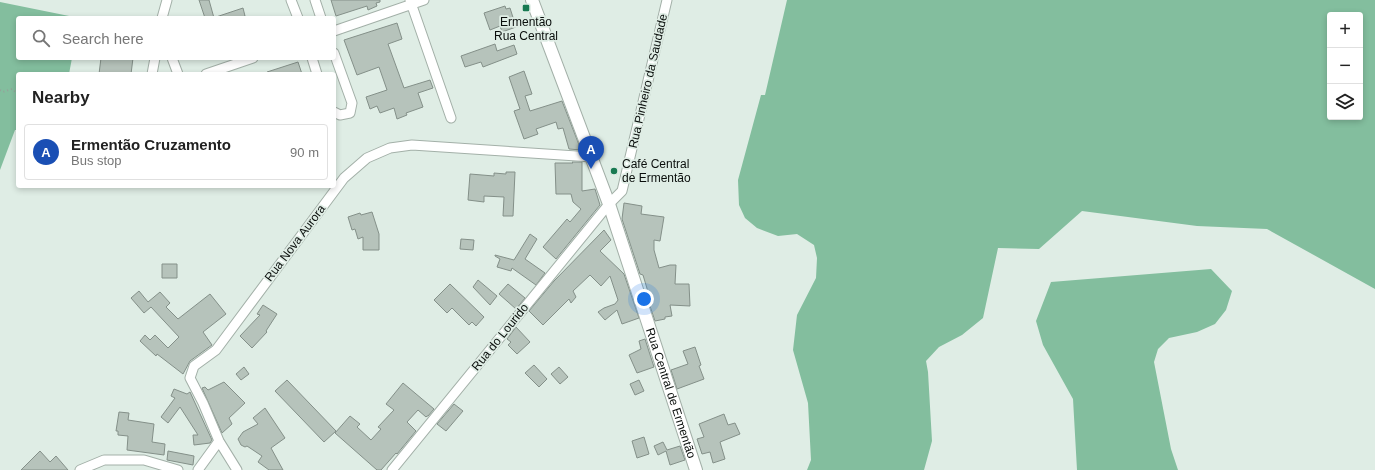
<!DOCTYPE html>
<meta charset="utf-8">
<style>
body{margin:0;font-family:Helvetica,sans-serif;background:#f6f6f6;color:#222}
.controls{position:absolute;right:12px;top:12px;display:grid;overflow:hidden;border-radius:4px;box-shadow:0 2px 6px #0003}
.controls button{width:36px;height:36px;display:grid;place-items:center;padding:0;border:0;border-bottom:1px solid #e0e0e0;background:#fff;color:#222;font:20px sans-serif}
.you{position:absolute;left:644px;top:299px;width:14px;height:14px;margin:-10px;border:3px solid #fff;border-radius:50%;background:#1a73e8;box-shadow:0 0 0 6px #1a73e833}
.badge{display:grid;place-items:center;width:26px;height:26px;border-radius:50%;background:#187a52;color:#fff;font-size:13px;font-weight:700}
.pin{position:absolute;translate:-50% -33px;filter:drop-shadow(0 1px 2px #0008)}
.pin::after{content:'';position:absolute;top:21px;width:14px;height:12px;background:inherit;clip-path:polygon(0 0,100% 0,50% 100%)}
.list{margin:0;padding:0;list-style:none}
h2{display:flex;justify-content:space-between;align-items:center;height:52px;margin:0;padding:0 16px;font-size:17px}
h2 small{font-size:13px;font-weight:400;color:#767676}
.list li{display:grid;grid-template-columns:26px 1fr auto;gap:12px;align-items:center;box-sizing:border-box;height:56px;margin:0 8px 8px;padding:0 8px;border:1px solid #e0e0e0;border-radius:4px}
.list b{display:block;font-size:15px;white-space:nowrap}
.list p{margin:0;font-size:13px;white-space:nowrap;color:#767676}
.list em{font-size:13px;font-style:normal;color:#767676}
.icon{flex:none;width:22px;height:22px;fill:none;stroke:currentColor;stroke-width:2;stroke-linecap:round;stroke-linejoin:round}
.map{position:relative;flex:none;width:1375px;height:470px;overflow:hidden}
.search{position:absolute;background:#fff;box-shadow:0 2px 6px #0003;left:16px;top:16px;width:320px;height:44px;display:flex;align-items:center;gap:10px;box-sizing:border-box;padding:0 14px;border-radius:4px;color:#767676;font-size:15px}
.panel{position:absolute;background:#fff;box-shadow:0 2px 6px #0003;left:16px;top:72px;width:320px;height:116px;border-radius:4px}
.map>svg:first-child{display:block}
</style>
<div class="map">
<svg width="1375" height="470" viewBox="0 0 1375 470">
<rect width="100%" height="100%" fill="#dfede5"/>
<path fill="#83be9e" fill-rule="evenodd" d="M787 0H1375V289L1267 229 1197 226 1082 211 1039 249 998 248 983 318 962 335 939 347 926 361 928 372 932 441 924 470H807L811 460 808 403 793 350 797 315 816 278 817 258 814 245 797 234 778 236 757 228 745 218 739 205 738 180 761 95H765ZM1330 15H1360V117H1330Z
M0 2 79 18H18V58H72L69 74H18V130H15L0 170Z
M1211 269 1232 291 1226 310 1215 324 1197 332 1169 338 1158 349 1154 362 1171 449 1178 470H1077L1073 399 1043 345 1036 321 1051 282Z"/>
<path fill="#b6c3bb" stroke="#849089" d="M199 0H209L214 18H205Z
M331 0H380V2L376 3 377 6 368 10 367 6 336 16Z
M505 6 506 9 510 8 516 27 502 32 500 26 490 30 484 13Z
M243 8 245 16 240 18H217L216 17Z
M397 23 402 39 388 44 404 88 430 80 433 88 418 93 423 107 406 113 407 115 397 119 394 108 380 113 377 106 370 109 366 97 387 90 379 67 357 75 344 40Z
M495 44 497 51 514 45 517 54 483 67 481 62 465 67 461 56Z
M101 58H133L131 74H99Z
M298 62 302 74H267V72Z
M524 71 532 94 525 96 530 111 562 101 581 150 569 149 563 128 558 129 556 122 536 129 538 134 524 139 514 111 520 109 509 77Z
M572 162H582V191L595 189 600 205 556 259 543 247 567 219 570 222 581 209 573 202 571 194H556L555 163H573Z
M506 172H515L513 216H503L504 197 484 196V202L468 200 470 174 494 176V173L506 174Z
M624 203 642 206 641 214 664 217 660 241 654 240V250L659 268 670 265H676L675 284H689L690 306 670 305 672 316 665 317V319L655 321 649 303 651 302 643 275 640 274 622 219Z
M372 212 379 234V250H363V237L358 239 355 229 352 230 348 217 360 213 361 215Z
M604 230 611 240 600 251 624 274 639 318 622 324 617 310 605 320 598 312 604 308 615 304 618 300 610 276 601 286 590 275 573 291 576 297 571 303 569 299 543 325 529 311 554 281Z
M530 234 537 239 525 259 545 273 536 285 512 268 511 271 497 267 500 259 495 256V255L514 260Z
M461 239 474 240 473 250 460 249Z
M162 264H177V278H162Z
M478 280 497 296 490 305 473 287Z
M450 284 484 317 476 326 472 322 469 325 452 308 447 313 434 300Z
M508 284 525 298 516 309 499 294Z
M139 291 148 302 160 292 170 303 166 307 178 319 210 294 226 314 203 332 212 345 190 361 183 374 157 354 156 356 140 341 145 335 150 340 155 335 168 348 179 337 151 307 144 313 131 298Z
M263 305 277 314 266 331 267 332 252 348 240 336 260 315 257 314Z
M516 327 530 342 517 354 508 345 511 342 507 339Z
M645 339 654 367 637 373 629 355 641 349 639 341Z
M695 347 701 365 699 366 704 379 677 389 671 370 688 364 683 351Z
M534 365 547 379 539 387 525 373Z
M244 367 249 374 241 380 236 374Z
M559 367 568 377 560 384 551 374Z
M287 380 336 431 324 442 275 391Z
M639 380 644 391 635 395 630 384Z
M224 382 245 403 229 418 232 424 222 433 202 388 205 387 208 390Z
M403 383 434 409 428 416H427L426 417 418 410 407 422 416 431 397 454 396 453 381 470H377L335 433 350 416 360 424 357 427 371 440 381 429 378 427 394 410 386 404Z
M174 389 187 394 190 392 212 440 210 443 194 445 193 435H198L180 407 168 423 161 417 175 398 171 396Z
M454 404 463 411 446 431 437 424Z
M265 408 285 438 271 448 283 470H269L258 462 262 456 247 446 245 447 241 445 238 439 243 432 258 424 253 418Z
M119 412 129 413 128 420 154 424 152 442 165 444 164 455 127 450 128 436 118 435V431H116Z
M724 414 728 425 735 423 740 434 720 442 725 459 713 463 710 452 702 454 697 439 704 437 699 424Z
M644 437 649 454 637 458 632 441Z
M663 442 667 450 680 446 685 460 670 465 666 451 658 455 654 446Z
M40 451 50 462 56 456 68 470H21Z
M168 451 194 456 193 465 167 460Z"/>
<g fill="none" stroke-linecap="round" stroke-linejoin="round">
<defs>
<path id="street" d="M291 0 298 18
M315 0 321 18
M410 0 451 118
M162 18 167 0
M334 31 424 0
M334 53 352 103 350 113 340 115 334 112
M172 58 178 74
M312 58 317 74
M152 74 155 58
M206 74 253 58
M80 470 104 460H144L178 470
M198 470 219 441
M237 470 219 441 203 403 190 378 194 366 216 350 344 178 367 158 390 148 412 145 592 157
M392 470 609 204 622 191 667 0"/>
<g id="secondary">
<path id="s1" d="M532 0 609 204 696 470"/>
</g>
</defs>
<use href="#street" stroke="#a3b0a8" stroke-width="11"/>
<use href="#secondary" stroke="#a3b0a8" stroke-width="14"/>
<path stroke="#96a09a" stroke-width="2" stroke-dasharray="1 3" stroke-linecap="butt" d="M0 90 3 92 12 89 18 94"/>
<use href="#street" stroke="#fff" stroke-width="9"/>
<use href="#secondary" stroke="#fff" stroke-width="12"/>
</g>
<g fill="#187a52" stroke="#dfede5" stroke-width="1.5">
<rect x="522" y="4" width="8" height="8" rx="2"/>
<circle cx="614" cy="171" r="4"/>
</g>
<g text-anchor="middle" stroke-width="3.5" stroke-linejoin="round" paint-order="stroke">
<g font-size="12" fill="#0a0e0c" stroke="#dfede5">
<text x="526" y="26">Ermentão<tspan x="526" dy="14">Rua Central</tspan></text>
<text x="622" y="168" text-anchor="start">Café Central<tspan x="622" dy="14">de Ermentão</tspan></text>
</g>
<g font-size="12" fill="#0a0e0c" stroke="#dfede5">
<text transform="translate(648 81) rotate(-77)" y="4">Rua Pinheiro da Saudade</text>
<text transform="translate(295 243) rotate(-53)" y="4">Rua Nova Aurora</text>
<text transform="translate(500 337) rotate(-51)" y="4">Rua do Lourido</text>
<text dy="4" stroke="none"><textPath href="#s1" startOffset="417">Rua Central de Ermentão</textPath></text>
</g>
</g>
</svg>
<div class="controls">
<button>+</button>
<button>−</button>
<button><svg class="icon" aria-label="layers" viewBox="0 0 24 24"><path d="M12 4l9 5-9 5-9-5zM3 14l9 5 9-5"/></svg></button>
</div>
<div class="you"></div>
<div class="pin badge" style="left:591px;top:169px;background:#1a4fb4">A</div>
<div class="search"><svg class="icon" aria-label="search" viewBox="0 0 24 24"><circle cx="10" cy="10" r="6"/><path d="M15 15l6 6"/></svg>Search here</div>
<section class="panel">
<h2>Nearby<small></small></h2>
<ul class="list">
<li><span class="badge" style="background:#1a4fb4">A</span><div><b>Ermentão Cruzamento</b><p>Bus stop</p></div><em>90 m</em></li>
</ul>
</section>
</div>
